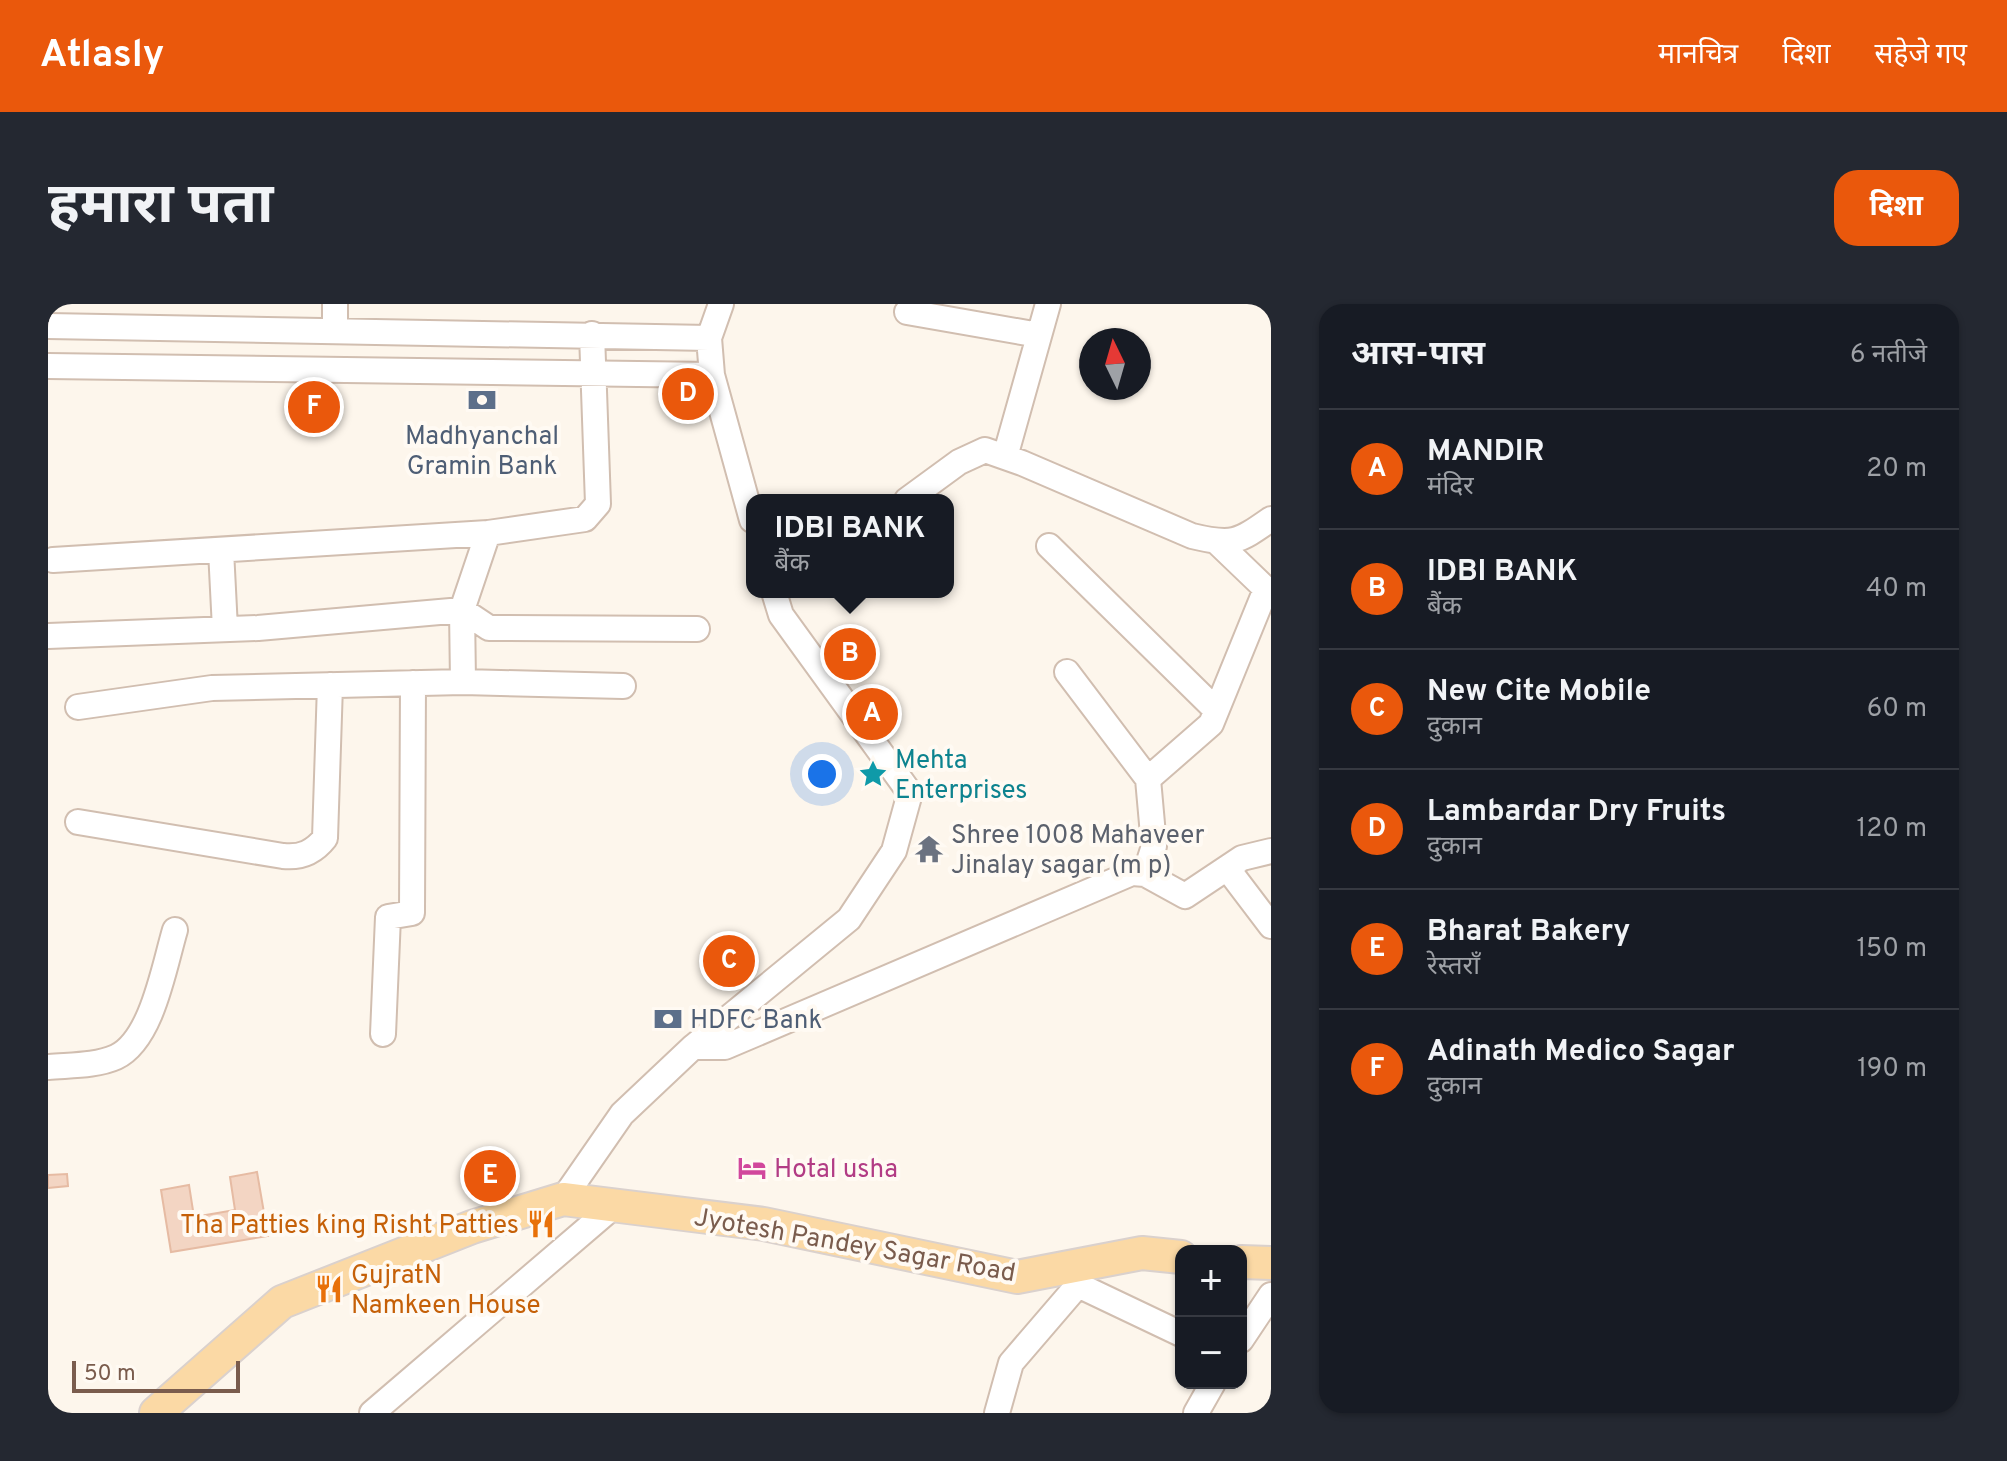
<!DOCTYPE html>
<html lang="hi">
<meta charset="utf-8">
<style>
body{margin:0;font-family:Overpass,"Noto Sans Devanagari",sans-serif;background:#242831;color:#f1f3f6}
.controls{position:absolute;right:24px;bottom:24px;display:grid;overflow:hidden;border-radius:16px;box-shadow:0 2px 6px #0004}
.controls button{width:72px;height:72px;display:grid;place-items:center;padding:0;border:0;border-bottom:2px solid #363941;background:#171b24;color:#f1f3f6;font:40px sans-serif}
.compass{position:absolute;left:1031px;top:24px;width:72px;height:72px;border-radius:50%;background:#171b24;box-shadow:0 2px 6px #0004;rotate:355deg}
.scale{position:absolute;left:24px;bottom:20px;width:168px;box-sizing:border-box;padding-left:8px;border:4px solid #7a5c4d;border-top:0;font-size:22px;line-height:28px;white-space:nowrap;color:#7a5c4d;-webkit-text-stroke:6px #fffaf3;paint-order:stroke}
.you{position:absolute;left:774px;top:470px;width:28px;height:28px;margin:-20px;border:6px solid #fff;border-radius:50%;background:#1a73e8;box-shadow:0 0 0 12px #1a73e833}
.badge{display:grid;place-items:center;width:52px;height:52px;border-radius:50%;background:#ea580c;color:#fff;font-size:26px;font-weight:700}
.pin{position:absolute;translate:-50% -50%;border:4px solid #fff;box-shadow:0 2px 8px #0006}
.popup{position:absolute;left:698px;top:190px;width:208px;height:104px;box-sizing:border-box;display:grid;place-content:center;border-radius:16px;background:#171b24;filter:drop-shadow(0 2px 6px #0005);font-size:26px;white-space:nowrap;color:#9ea1a6}
.popup b{font-size:30px;color:#f1f3f6}
.popup::after{content:'';position:absolute;left:50%;top:100%;margin-left:-16px;border:16px solid transparent;border-top-color:#171b24}
.list{margin:0;padding:0;list-style:none}
h2{display:flex;justify-content:space-between;align-items:center;height:104px;margin:0;padding:0 32px;font-size:34px}
h2 small{font-size:26px;font-weight:400;color:#9ea1a6}
.list li{display:grid;grid-template-columns:52px 1fr auto;gap:24px;align-items:center;box-sizing:border-box;height:120px;padding:0 32px;border-top:2px solid #363941}
.list b{display:block;font-size:30px;white-space:nowrap}
.list p{margin:0;font-size:26px;white-space:nowrap;color:#9ea1a6}
.list em{font-size:26px;font-style:normal;color:#9ea1a6}
.map{position:relative;flex:none;width:1223px;height:1109px;overflow:hidden;border-radius:24px}
header{display:flex;align-items:center;gap:48px;box-sizing:border-box;height:112px;padding:0 40px;background:#ea580c;color:#fff}
header strong{font-size:38px}
nav{display:flex;gap:44px;margin-inline-start:auto;font-size:28px}
.intro{display:flex;align-items:center;justify-content:space-between;box-sizing:border-box;height:192px;padding:0 48px}
h1{margin:0;font-size:56px}
.button{padding:20px 36px;border-radius:24px;background:#ea580c;color:#fff;font-size:28px;font-weight:700}
main{display:flex;gap:48px;padding:0 48px}
aside{flex:1;background:#171b24;border-radius:24px;box-shadow:0 2px 6px #0004}
.map>svg:first-child{display:block}
</style>
<header>
<strong>Atlasly</strong>
<nav><a>मानचित्र</a><a>दिशा</a><a>सहेजे गए</a></nav>
</header>
<div class="intro"><h1>हमारा पता</h1><a class="button">दिशा</a></div>
<main>
<div class="map">
<svg width="1223" height="1109" viewBox="0 0 1223 1109">
<rect width="100%" height="100%" fill="#fdf6ec"/>
<path fill="#f3d5c3" stroke="#e6bba3" stroke-width="2" d="M209 868 220 932 123 948 113 886 141 881 146 913 187 906 182 873Z
M19 870 20 882 0 884V871Z"/>
<g fill="none" stroke-linecap="round" stroke-linejoin="round">
<defs>
<path id="minor" d="M673 0 661 34 664 71 704 216
M859 8 991 31
M0 22 661 34
M287 26V0
M0 62 664 71
M957 153 1000 0
M859 196 911 158 937 146 974 159 1144 232C1185 242 1190 238 1223 215
M1001 242 1168 406
M173 246 177 325
M5 256 440 229 537 215 550 200 544 30
M0 332 210 324 414 306 441 324 649 325
M1019 368 1100 475 1106 542 1097 570
M415 378 414 306 440 229
M30 403 164 384 415 378 575 382
M1100 475 1163 420 1218 285 1169 238
M30 518 235 552C253 554 266 548 277 534L282 381
M1179 564 1223 622
M335 730 340 613 364 609 365 379
M645 743H677L1084 569 1097 570 1137 592 1194 554 1223 547
M0 763C22 761 48 762 68 753 104 736 116 663 127 626
M515 895 574 810 645 743 801 615 846 547 862 489 733 311 726 288
M1030 981 1133 1030
M1193 1036 1223 991
M324 1109 567 901
M949 1109 963 1059 1030 981 1033 961
M1148 1109 1165 1079"/>
<path id="major" d="M1193 958 1223 959
M108 1109 234 998 424 923 515 895 716 920 969 973 1094 949 1133 953"/>
</defs>
<use href="#minor" stroke="#d1beb0" stroke-width="28"/>
<use href="#major" stroke="#dad1cd" stroke-width="36"/>
<use href="#minor" stroke="#fff" stroke-width="24"/>
<use href="#major" stroke="#fbd9a5" stroke-width="32"/>
</g>
<defs>
<symbol id="bank-bare" viewBox="-9 -9 18 18"><path d="M-6-4H6V4H-6ZM0-2.3a2.3 2.3 0 1 0 0 4.6a2.3 2.3 0 1 0 0-4.6Z" fill="#5c6f8a" stroke="#fffaf3" stroke-width="2.5" paint-order="stroke"/></symbol>
<symbol id="sight-bare" viewBox="-9 -9 18 18"><path d="M0-6L1.8-2.2L6-1.7L2.9 1.2L3.7 5.4L0 3.3L-3.7 5.4L-2.9 1.2L-6-1.7L-1.8-2.2Z" fill="#0f9aa8" stroke="#fffaf3" stroke-width="2.5" paint-order="stroke"/></symbol>
<symbol id="temple-bare" viewBox="-9 -9 18 18"><path d="M0-6L5-2H3V0L6.5 2.5H4V6H1.5V3h-3V6H-4V2.5H-6.5L-3 0V-2H-5Z" fill="#6b7280" stroke="#fffaf3" stroke-width="2.5" paint-order="stroke"/></symbol>
<symbol id="hotel-bare" viewBox="-9 -9 18 18"><path d="M-6-4.5h1.5V1H6V5H4.5V3h-9V5H-6ZM-4 0a1.8 1.8 0 1 1 3.6 0ZM.5 0V-2.5h3Q6-2.5 6 0Z" fill="#d1479c" stroke="#fffaf3" stroke-width="2.5" paint-order="stroke"/></symbol>
<symbol id="restaurant-bare" viewBox="-9 -9 18 18"><path d="M-5-6h1v4h1v-4h1v4h1v-4h1v5L-1.5 .5V6h-2V.5L-5-1ZM5-6V6H3V1.5H1.5Q1.5-4 5-6Z" fill="#e8710a" stroke="#fffaf3" stroke-width="2.5" paint-order="stroke"/></symbol>
</defs>
<g fill-rule="evenodd">
<use href="#bank-bare" x="414" y="76" width="40" height="40"/>
<use href="#sight-bare" x="805" y="450" width="40" height="40"/>
<use href="#temple-bare" x="861" y="525" width="40" height="40"/>
<use href="#bank-bare" x="600" y="695" width="40" height="40"/>
<use href="#hotel-bare" x="684" y="844" width="40" height="40"/>
<use href="#restaurant-bare" x="473" y="900" width="40" height="40"/>
<use href="#restaurant-bare" x="261" y="965" width="40" height="40"/>
</g>
<g text-anchor="middle" stroke-width="8" stroke-linejoin="round" paint-order="stroke">
<g font-size="26" fill="#4e5e75" stroke="#fffaf3">
<text x="434" y="140">Madhyanchal<tspan x="434" dy="30">Gramin Bank</tspan></text>
<text x="642" y="724" text-anchor="start">HDFC Bank</text>
</g>
<g font-size="26" fill="#0d838f" stroke="#fffaf3" text-anchor="start">
<text x="847" y="464">Mehta<tspan x="847" dy="30">Enterprises</tspan></text>
</g>
<g font-size="26" fill="#5b616d" stroke="#fffaf3" text-anchor="start">
<text x="903" y="539">Shree 1008 Mahaveer<tspan x="903" dy="30">Jinalay sagar (m p)</tspan></text>
</g>
<g font-size="26" fill="#b23c85" stroke="#fffaf3" text-anchor="start">
<text x="726" y="873">Hotal usha</text>
</g>
<g font-size="26" fill="#c56008" stroke="#fffaf3" text-anchor="end">
<text x="471" y="929">Tha Patties king Risht Patties</text>
<text x="303" y="979" text-anchor="start">GujratN<tspan x="303" dy="30">Namkeen House</tspan></text>
</g>
<g font-size="26" fill="#7a5c4d" stroke="#fffaf3">
<text transform="translate(807 940) rotate(10)" y="9">Jyotesh Pandey Sagar Road</text>
</g>
</g>
</svg>
<div class="controls">
<button>+</button>
<button>−</button>
</div>
<svg class="compass" viewBox="-18 -18 36 36"><path d="M0-13l5 13h-10z" fill="#e53935"/><path d="M0 13l5-13h-10z" fill="#9ea1a6"/></svg>
<div class="scale">50 m</div>
<div class="you"></div>
<div class="pin badge" style="left:824px;top:410px">A</div>
<div class="pin badge" style="left:802px;top:350px">B</div>
<div class="popup"><b>IDBI BANK</b>बैंक</div>
<div class="pin badge" style="left:681px;top:657px">C</div>
<div class="pin badge" style="left:640px;top:90px">D</div>
<div class="pin badge" style="left:442px;top:872px">E</div>
<div class="pin badge" style="left:266px;top:103px">F</div>
</div>
<aside>
<h2>आस-पास<small>6 नतीजे</small></h2>
<ul class="list">
<li><span class="badge">A</span><div><b>MANDIR</b><p>मंदिर</p></div><em>20 m</em></li>
<li><span class="badge">B</span><div><b>IDBI BANK</b><p>बैंक</p></div><em>40 m</em></li>
<li><span class="badge">C</span><div><b>New Cite Mobile</b><p>दुकान</p></div><em>60 m</em></li>
<li><span class="badge">D</span><div><b>Lambardar Dry Fruits</b><p>दुकान</p></div><em>120 m</em></li>
<li><span class="badge">E</span><div><b>Bharat Bakery</b><p>रेस्तराँ</p></div><em>150 m</em></li>
<li><span class="badge">F</span><div><b>Adinath Medico Sagar</b><p>दुकान</p></div><em>190 m</em></li>
</ul>
</aside>
</main>
